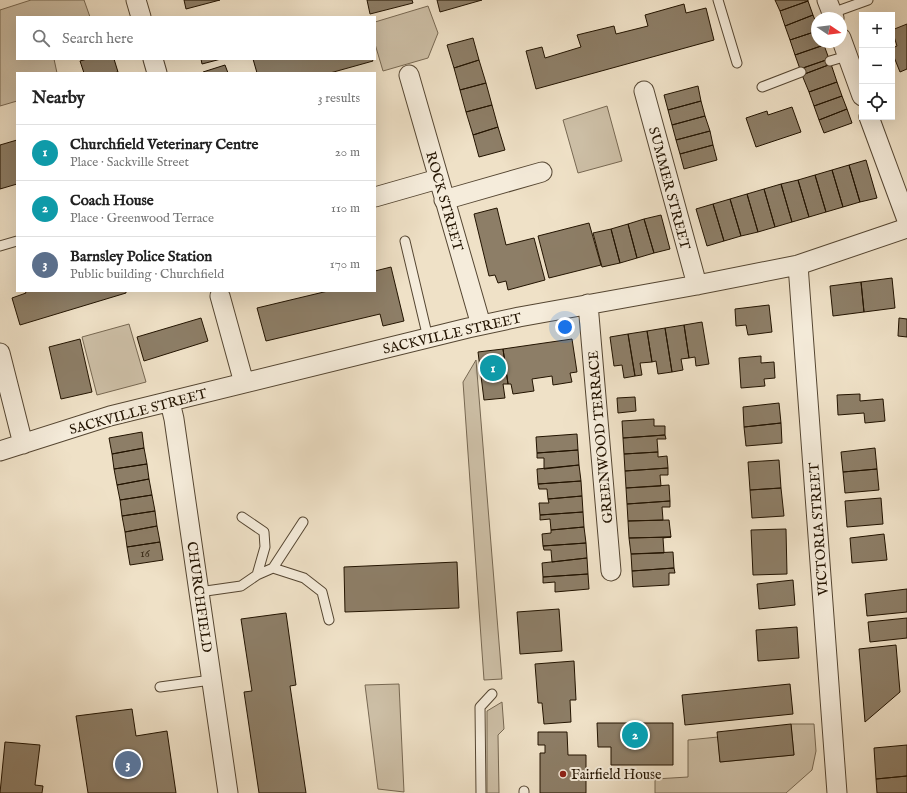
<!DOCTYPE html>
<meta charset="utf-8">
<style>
body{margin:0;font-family:"IM FELL English",serif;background:#f6f6f6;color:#222}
.controls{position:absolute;right:12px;top:12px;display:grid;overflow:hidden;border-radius:0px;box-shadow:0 4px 16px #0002}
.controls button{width:36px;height:36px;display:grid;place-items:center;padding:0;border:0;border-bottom:1px solid #e0e0e0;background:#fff;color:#222;font:20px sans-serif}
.compass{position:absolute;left:811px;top:12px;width:36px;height:36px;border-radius:50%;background:#fff;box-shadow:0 4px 16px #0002;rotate:103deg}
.you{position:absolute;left:565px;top:327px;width:14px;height:14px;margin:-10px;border:3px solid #fff;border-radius:50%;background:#1a73e8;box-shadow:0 0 0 6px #1a73e833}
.badge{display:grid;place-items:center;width:26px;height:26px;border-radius:50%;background:#2563eb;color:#fff;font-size:13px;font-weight:700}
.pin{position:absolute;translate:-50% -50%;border:2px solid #fff;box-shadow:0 1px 4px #0006}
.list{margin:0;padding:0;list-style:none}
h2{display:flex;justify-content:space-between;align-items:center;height:52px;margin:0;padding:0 16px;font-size:17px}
h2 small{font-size:13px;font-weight:400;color:#767676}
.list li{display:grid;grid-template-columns:26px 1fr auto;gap:12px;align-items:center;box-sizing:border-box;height:56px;padding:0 16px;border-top:1px solid #e0e0e0}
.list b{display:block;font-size:15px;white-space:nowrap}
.list p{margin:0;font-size:13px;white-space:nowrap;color:#767676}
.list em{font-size:13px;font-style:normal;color:#767676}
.icon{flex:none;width:22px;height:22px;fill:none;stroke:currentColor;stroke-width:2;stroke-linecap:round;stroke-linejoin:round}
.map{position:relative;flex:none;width:907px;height:793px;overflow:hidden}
.search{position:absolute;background:#fff;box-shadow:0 4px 16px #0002;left:16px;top:16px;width:360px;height:44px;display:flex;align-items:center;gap:10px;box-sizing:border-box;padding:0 14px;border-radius:0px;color:#767676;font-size:15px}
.panel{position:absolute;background:#fff;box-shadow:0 4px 16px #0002;left:16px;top:72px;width:360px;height:220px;border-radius:0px}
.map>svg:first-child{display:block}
</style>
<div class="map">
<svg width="907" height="793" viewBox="0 0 907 793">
<rect width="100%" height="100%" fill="#efe1c7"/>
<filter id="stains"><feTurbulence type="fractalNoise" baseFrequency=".005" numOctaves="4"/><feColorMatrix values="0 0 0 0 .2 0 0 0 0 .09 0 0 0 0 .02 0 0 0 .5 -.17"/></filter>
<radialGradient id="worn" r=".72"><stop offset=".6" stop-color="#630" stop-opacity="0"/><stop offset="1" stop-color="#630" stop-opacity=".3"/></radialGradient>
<path fill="#ccbea5" stroke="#776852" d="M31 0H84L90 17H17V59H54L57 73H17V101L0 106V10Z
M428 6 438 33 428 58 383 71 375 44V22Z
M607 106 622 161 578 173 563 120Z
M129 324 146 382 97 395 82 337Z
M476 360 502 679 484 680 463 382Z
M399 684 404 792 378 789 365 685Z
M502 702 504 729 498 735 499 793H487V711Z
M791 724H814L816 751 812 770 786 793H655V779L688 777V740L718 737 720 762 794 755Z"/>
<path fill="#8d7e67" stroke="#221300" d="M184 0H220L186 9Z
M367 0H412L413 3 370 14Z
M437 0H482L440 12Z
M775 0H808V1L780 11Z
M808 1 813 15 785 26 780 11Z
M684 4 686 13 706 8 714 40 536 89 526 51 542 47 545 58 581 47 577 35 614 26 616 34 648 26 645 15Z
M813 15 817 25V31L790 40 785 26Z
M907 24V69L900 72 892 52V48L897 46 892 30Z
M817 31V42H823L824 45 795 55 790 40Z
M473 38 479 60 454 68 447 45Z
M824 45 829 59 800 69 795 55Z
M87 59H114L118 72 113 73H84L80 61Z
M201 59H221L202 64Z
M253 59H372L373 61 330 73H257Z
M829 59 831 64 802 75 800 69Z
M479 60 486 83 460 90 454 68Z
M831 64 837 82 809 92 802 75Z
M225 65 228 73H203V72Z
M837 82 842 96 814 106 809 92Z
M486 83 492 105 466 112 460 90Z
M698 86 701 101 668 110 664 95Z
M842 96 847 109 819 120 814 106Z
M701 101 705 116 672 125 668 110Z
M492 105 498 127 473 135 466 112Z
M792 107 801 132 756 147 746 118 767 111 768 115Z
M847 109 852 123 824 133 819 120Z
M705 116 710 131 676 140 672 125Z
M498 127 505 150 479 157 473 135Z
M710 131 713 145 680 154 676 140Z
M17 140V184L0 189V145Z
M713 145 717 160 684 169 680 154Z
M866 160 877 198 860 202 849 165Z
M849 165 860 202 843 207 832 170Z
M832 170 843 207 826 212 815 175Z
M815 175 826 212 809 217 798 180Z
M798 180 809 217 792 222 781 184Z
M781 184 792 222 775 227 764 189Z
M764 189 775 227 758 232 747 194Z
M747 194 758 232 741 236 730 199Z
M730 199 741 236 724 241 713 204Z
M713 204 724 241 707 246 696 209Z
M497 208 506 245 534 238 545 280 508 290 506 281 498 283 495 275 489 276 474 214Z
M661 215 670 249 654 253 644 219Z
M644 219 654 253 637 258 628 224Z
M589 223 601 265 549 278 538 236Z
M628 224 637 258 620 263 611 229Z
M611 229 620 263 602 267 593 233Z
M391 267 404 321 383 326 380 314 266 341 257 308 328 291H375V271Z
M892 278 895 308 864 312 861 282Z
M861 282 864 312 833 316 830 286Z
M25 291H126V293L20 325 12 298 26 293Z
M769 305 772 332 748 335 746 325 736 326 735 309Z
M201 318 208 341 144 361 137 337Z
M899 318 907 319V337L898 336Z
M702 322 709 364 696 366 695 357 689 358 684 325Z
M684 325 689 358 681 359 683 370 672 372 665 328Z
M665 328 672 372 658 374 656 361 652 362 647 331Z
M647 331 652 362 640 363 642 375 635 376 628 334Z
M628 334 635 376 624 378 622 365 614 366 610 337Z
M80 339 92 392 61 399 49 347Z
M572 339 577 372 570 373 572 382 553 385 552 376 532 379 534 391 513 394 511 384H508L503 349Z
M503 349 508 384H503L505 398 484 400 478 352Z
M761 356V363L774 362 775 378 764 379 765 386 741 388 739 358Z
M860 394V401L883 399 885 421 865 423 864 413 838 415 837 395Z
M635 397 636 411 618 413 617 398Z
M779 403 781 423 744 427 743 407Z
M654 419V426H665V435L623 438 622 421Z
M781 423 782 443 746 446 744 427Z
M142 432 144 448 112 454 109 438Z
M577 434 578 450 537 453 536 437Z
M665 435 666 439H657L658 452 624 454 623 438Z
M144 448 147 464 114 469 112 454Z
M875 448 877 469 843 472 841 452Z
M578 450 579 465 544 469V458H537V453Z
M658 452V457L667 456 668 468 625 471 624 454Z
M779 460 781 488 750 490 748 462Z
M147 464 149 479 117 485 114 469Z
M579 465 581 481 538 484 537 469Z
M668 468V475H660L661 486 626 488 625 471Z
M877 469 879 490 845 493 843 472Z
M149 479 152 495 120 500 117 485Z
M581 481 582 496 548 499 547 489H539L538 484Z
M669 485 670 501 627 504 626 488Z
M781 488 784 516 752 518 750 490Z
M152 495 155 511 122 516 120 500Z
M582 496 583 512 540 515 539 503H549L548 499Z
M881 498 883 524 847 527 845 501Z
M670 501V507H662L663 520 628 521 627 504Z
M155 511 157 526 125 532 122 516Z
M583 512 584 527 551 530 550 519 540 520V515Z
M669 520 671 537 629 538 628 521Z
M157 526 160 542 127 547 125 532Z
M584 527 586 543 543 546 542 534 551 533V530Z
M786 529 787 574 753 575 751 530Z
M884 534 887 560 852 563 850 538Z
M671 537 663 538 664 553 631 554 629 538Z
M160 542 163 560 130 565 127 547Z
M586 543 587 558 552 562 551 550H544L543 546Z
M673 552 674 568 632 571 631 554Z
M587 558 588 574 543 577 542 563Z
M457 562 459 608 345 612 344 567Z
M674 568 675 573H669V585L633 587 632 571Z
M588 574 589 589 555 592V582L543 583V577Z
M793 580 795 605 759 609 757 584Z
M907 589V612L867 616 865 594Z
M559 609 562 651 520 654 517 612Z
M286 613 296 685 290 686 306 793H259L244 692 252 691 241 619Z
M907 618V638L870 642 868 622Z
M797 627 799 658 758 661 756 630Z
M896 645 900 692 865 722 859 649Z
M574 661 576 700H570L571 722 544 724 542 703H538L535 664Z
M790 684 793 714 685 725 682 695Z
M132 709 136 736 167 731 176 793H88L76 716Z
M597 723H673V765H611V747H598Z
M791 724 794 755 720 762 717 732Z
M538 732H567L568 755H586V793H540V753H545V745H538Z
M5 742 40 745 35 785 43 786 42 793H0Z
M907 745V776L876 779 874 748Z
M907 776V793H877L876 779Z"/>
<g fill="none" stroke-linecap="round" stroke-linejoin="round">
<defs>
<path id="service" d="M718 0 737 63
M832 13 868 0
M830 61 847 56
M762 87 801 72
M405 241 428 338
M0 246 17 241
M242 517 264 532 265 547 257 575
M273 568 304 578 322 592 329 620
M199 592 241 586 257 575 273 568 303 522
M160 687 211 680
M524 791V793
M481 793 480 707 492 694"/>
<path id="minor" d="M136 0 141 17
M827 0 834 18
M841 38 862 96
M153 59 157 73
M409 75 481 325
M644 91 697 285
M869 117 907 220
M375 197 438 179
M444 200 542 172
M798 265 837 793
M220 296 244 383
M588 304 611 571
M0 353 23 444
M170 402 174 419 228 793
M0 451 110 416 468 328 519 317 697 285 798 265 907 228"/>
</defs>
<use href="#service" stroke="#554632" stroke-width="11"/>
<use href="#minor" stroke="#554632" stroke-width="21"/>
<use href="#service" stroke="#f5ecdb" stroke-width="9"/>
<use href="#minor" stroke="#f5ecdb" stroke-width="19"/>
</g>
<circle fill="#8f2418" stroke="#f5ecdb" stroke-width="1.5" cx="563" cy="774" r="4"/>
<g text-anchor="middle" stroke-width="4" stroke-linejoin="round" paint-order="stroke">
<g font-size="12" fill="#3d2e1a">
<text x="145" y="557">16</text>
</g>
<g font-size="14" fill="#221300" stroke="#f5ecdb">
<text transform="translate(670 188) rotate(75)" y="5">SUMMER STREET</text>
<text transform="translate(445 201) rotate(74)" y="5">ROCK STREET</text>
<text transform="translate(452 333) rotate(-13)" y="5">SACKVILLE STREET</text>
<text transform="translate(138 411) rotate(-15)" y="5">SACKVILLE STREET</text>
<text transform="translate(600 437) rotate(-95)" y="5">GREENWOOD TERRACE</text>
<text transform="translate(818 529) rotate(-94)" y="5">VICTORIA STREET</text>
<text transform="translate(200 597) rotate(82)" y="5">CHURCHFIELD</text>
</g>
<g font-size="14" fill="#221300" stroke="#f5ecdb" text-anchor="start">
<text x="571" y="779">Fairfield House</text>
</g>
</g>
<rect width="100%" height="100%" filter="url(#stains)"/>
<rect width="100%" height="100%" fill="url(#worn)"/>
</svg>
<div class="controls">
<button>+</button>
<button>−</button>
<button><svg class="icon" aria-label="locate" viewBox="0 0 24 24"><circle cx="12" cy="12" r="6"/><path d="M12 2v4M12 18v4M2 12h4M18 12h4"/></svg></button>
</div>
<svg class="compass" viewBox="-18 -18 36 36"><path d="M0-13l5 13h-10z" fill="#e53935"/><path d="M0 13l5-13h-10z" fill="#767676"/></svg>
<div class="you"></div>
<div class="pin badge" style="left:493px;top:368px;background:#0f9aa8">1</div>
<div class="pin badge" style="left:635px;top:735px;background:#0f9aa8">2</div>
<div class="pin badge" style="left:128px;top:764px;background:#5c6f8a">3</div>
<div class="search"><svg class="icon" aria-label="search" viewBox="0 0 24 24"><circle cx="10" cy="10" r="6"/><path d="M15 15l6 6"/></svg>Search here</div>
<section class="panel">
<h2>Nearby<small>3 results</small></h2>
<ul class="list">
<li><span class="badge" style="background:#0f9aa8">1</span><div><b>Churchfield Veterinary Centre</b><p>Place · Sackville Street</p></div><em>20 m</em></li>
<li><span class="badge" style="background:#0f9aa8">2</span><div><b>Coach House</b><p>Place · Greenwood Terrace</p></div><em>110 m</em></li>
<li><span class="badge" style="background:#5c6f8a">3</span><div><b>Barnsley Police Station</b><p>Public building · Churchfield</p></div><em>170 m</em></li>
</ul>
</section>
</div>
